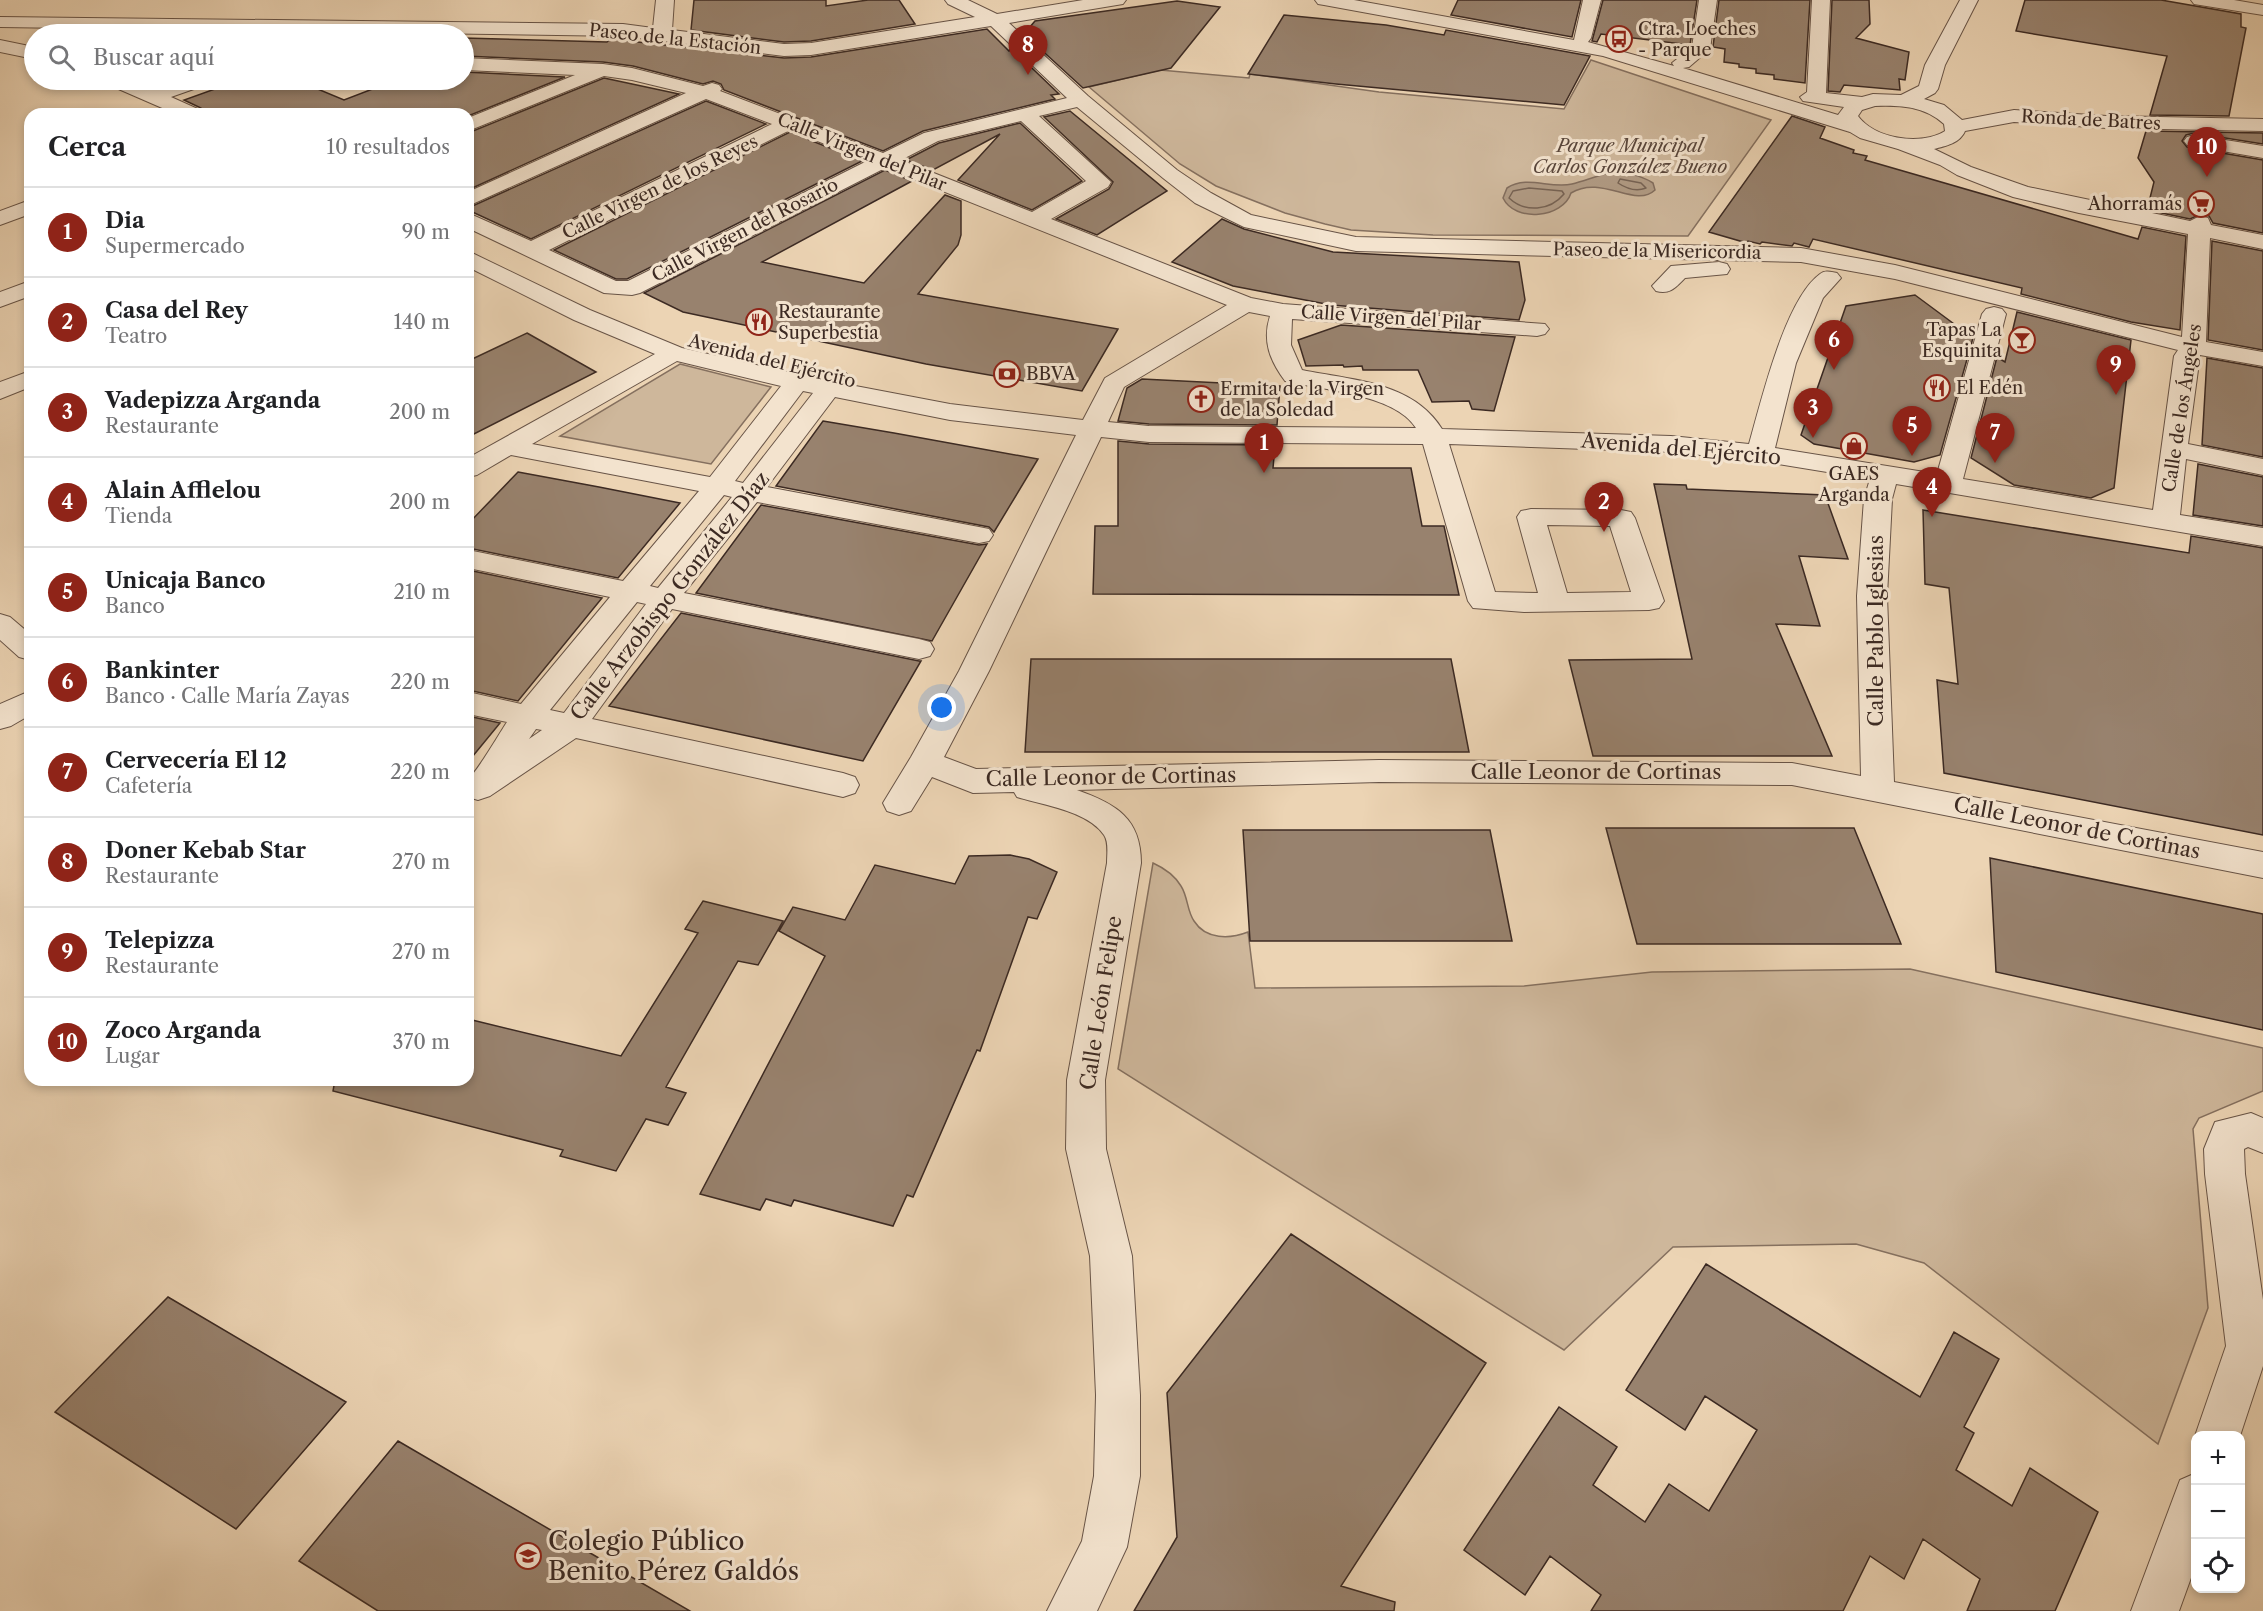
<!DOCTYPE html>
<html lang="es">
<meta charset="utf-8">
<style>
body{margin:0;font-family:"Libre Caslon Text",serif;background:#f6f6f6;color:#202124}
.controls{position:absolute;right:18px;bottom:18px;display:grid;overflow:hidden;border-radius:12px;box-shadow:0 3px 9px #0003}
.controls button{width:54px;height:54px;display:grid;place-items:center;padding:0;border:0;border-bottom:2px solid #e0e0e0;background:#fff;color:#202124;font:30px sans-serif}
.you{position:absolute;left:942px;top:708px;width:21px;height:21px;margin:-15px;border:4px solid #fff;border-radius:50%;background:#1a73e8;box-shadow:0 0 0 9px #1a73e833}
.badge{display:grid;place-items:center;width:39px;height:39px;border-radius:50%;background:#8f2418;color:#fff;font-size:20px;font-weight:700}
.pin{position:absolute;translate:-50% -50px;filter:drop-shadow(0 2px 3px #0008)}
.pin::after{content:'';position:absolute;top:32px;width:21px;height:18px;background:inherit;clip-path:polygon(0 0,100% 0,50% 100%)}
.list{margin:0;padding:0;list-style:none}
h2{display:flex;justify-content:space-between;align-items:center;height:78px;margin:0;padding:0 24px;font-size:26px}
h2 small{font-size:20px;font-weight:400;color:#757577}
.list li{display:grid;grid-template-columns:39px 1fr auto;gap:18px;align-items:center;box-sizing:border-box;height:90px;padding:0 24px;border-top:2px solid #e0e0e0}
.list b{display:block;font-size:22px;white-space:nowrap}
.list p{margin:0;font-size:20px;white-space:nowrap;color:#757577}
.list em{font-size:20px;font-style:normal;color:#757577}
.icon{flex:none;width:33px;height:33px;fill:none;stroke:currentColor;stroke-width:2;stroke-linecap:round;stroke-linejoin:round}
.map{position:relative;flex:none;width:2263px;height:1611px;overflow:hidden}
.search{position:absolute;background:#fff;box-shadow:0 3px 9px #0003;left:24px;top:24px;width:450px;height:66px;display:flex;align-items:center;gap:15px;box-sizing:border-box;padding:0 21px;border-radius:33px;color:#757577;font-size:22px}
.panel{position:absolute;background:#fff;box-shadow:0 3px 9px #0003;left:24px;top:108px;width:450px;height:978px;border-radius:18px}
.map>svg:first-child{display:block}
</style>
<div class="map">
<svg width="2263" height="1611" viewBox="0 0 2263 1611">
<rect width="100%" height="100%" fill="#ecd4b4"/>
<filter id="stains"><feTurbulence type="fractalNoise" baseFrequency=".00333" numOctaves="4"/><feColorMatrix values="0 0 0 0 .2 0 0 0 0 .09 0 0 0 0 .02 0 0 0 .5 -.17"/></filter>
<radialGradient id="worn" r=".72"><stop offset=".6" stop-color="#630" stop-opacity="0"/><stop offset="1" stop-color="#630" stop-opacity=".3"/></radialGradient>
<path fill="#ceb79b" stroke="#85705f" stroke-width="1.5" d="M1591 60 1771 120 1688 236 1433 235 1351 230 1325 224 1285 213 1216 186 1180 164 1089 87 1160 70 1249 78 1250 74 1379 92 1564 109Z
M680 364 771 387 711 464 560 436Z
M1153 863C1164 868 1175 876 1181 886 1188 897 1187 911 1194 921 1206 940 1230 939 1248 932L1255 988 1524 986 1652 972 1910 969 2263 1048V1091L2199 1118 2193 1129 2208 1308 2158 1444 1924 1263 1856 1244 1673 1247 1564 1350 1118 1069Z"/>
<path fill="#b09a83" stroke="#826d5d" stroke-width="1.5" d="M1609 173C1625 173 1639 174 1653 183L1655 190C1635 209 1602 174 1571 193 1563 218 1515 223 1503 198L1507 188C1527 175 1550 189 1572 184 1584 181 1596 176 1609 173Z"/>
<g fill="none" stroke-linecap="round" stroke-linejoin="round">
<path stroke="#766253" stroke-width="1.5" d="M1620 179 1641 183 1646 188C1636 192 1627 189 1618 183Z
M1529 188 1562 191 1564 194C1550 211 1525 213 1509 198L1513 191Z"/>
</g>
<path fill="#98826e" stroke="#3c2a23" stroke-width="1.5" d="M694 0H826V6L868 0H899L915 24 811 41 784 42 691 30Z
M1458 0H1581L1572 37 1451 15Z
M1603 0H1697L1690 45 1601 34 1597 42 1592 41Z
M1719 0H1810L1805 83 1774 79V75L1756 73V69L1739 67V64L1724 62 1725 49 1713 47Z
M1832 0H1869L1870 24 1856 38 1909 52 1905 80 1899 79 1900 90 1844 85 1840 92 1828 91Z
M2025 0H2161L2241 14V27L2246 28 2229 116 2150 115 2167 56 2016 31Z
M1177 1 1220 7 1171 68 1083 88 1024 34 1035 21Z
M1284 15 1386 25 1444 35 1446 30 1590 56 1564 105 1336 84 1248 74Z
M987 29 1009 51 1011 48 1059 94 1051 95 1055 99 923 131 883 151 724 90 721 84 713 81 703 84 633 66 603 62 464 56V38L607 42 610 39 784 58 811 57Z
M464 72 565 77 468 116 205 114 201 108 184 100 240 80H296L344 100 396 80H464Z
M604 78 679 94 468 190V133Z
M706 101 766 124 531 239 468 210V208Z
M1070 111 1167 191 1097 235 1056 219 1109 189 1113 182 1044 117Z
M1792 116 1825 127 1820 138 1854 150 1853 153 1867 156 1865 160 2138 239 2142 227 2186 236 2180 330 2131 322 2021 294 2022 288 1813 239 1809 247 1794 243 1792 246 1762 242 1760 244 1748 241 1747 243 1709 232Z
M1020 123 1082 181 1032 210 958 180 1000 134 933 170 906 160 939 143Z
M2146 131 2263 133V144L2194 133 2186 135 2182 141 2187 147 2263 160V233L2213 223 2209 216 2201 214 2190 219 2147 210 2154 182 2138 158Z
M790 132 862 161 627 279H616L554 250Z
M885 170 912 181 762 262 864 283 945 195 961 201V235L958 245 918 294 1118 329 1082 391 926 364 683 312 644 293Z
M1222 219 1244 229 1333 252 1519 262 1525 300 1519 320 1331 305 1233 286 1172 262Z
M2212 241 2263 251V350L2208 340Z
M1915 295 1973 338 1940 455 1914 462 1814 444 1801 435 1846 306Z
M2017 312 2131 340 2114 488 2091 498 2014 485 1971 458 1997 357 2005 362Z
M1341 325 1515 337 1494 411 1472 409 1469 401 1432 402 1418 370H1363L1362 366 1344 367 1343 365 1306 366 1298 340Z
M527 333 596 372 468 437V361Z
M2207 358 2263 368V457L2202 445Z
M1142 379 1280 386 1277 425 1149 424 1118 421 1127 388Z
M823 421 894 433 1038 459 994 532 989 527 776 486Z
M1118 441 1149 444 1275 445 1273 468H1411L1422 526H1444L1459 595 1093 594 1095 526H1118Z
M2198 464 2263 477V526L2193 515Z
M518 472 599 487 680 503 618 578 468 548V524Z
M1654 484 1686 485 1687 489 1825 495 1848 559 1799 556 1820 626 1776 624 1832 756H1593L1569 660 1692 659Z
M761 505 979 545 987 544 932 641 696 593Z
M1923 510 2189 553 2191 536 2263 548V835L1944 773 1937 680 1958 684 1949 588 1925 584Z
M468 570 602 598 518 701 468 690Z
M681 613 919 661H921L863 761 609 706Z
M1031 659H1451L1469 752H1025Z
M468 716 500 723 468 762Z
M1606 828H1854L1901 944H1637Z
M1243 830H1490L1512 941H1250Z
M1010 855 1029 859 1057 872 1037 919 1028 917 980 1051 977 1050 913 1197 907 1195 893 1226 794 1200 791 1206 766 1199 760 1210 700 1194 825 956 779 931 793 907 845 920 875 865 955 884 969 856Z
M1990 858 2263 914V1030L1996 972Z
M703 901 783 921 758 965 738 961 666 1087 686 1093 668 1125 646 1119 616 1171 560 1156 563 1150 333 1091 335 1080H468V1019L621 1056 698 933 685 929Z
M1291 1234 1486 1363 1341 1586 1395 1602 1394 1611H1134L1177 1537 1167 1393Z
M1706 1264 1920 1397 1954 1332 1999 1359 1964 1427 1974 1433 1956 1470 2012 1506 2030 1468 2098 1512 2055 1611H1967L1980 1579 1923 1539 1904 1579 1870 1556 1843 1611H1591L1601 1595 1550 1556 1525 1595 1464 1550 1559 1407 1617 1447 1593 1485 1645 1522 1669 1484 1709 1511 1757 1430 1705 1396 1685 1430 1626 1390Z
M168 1297 346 1402 236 1529 55 1412Z
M398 1441 585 1550 690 1611H378L299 1561Z"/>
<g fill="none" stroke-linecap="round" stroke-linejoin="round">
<defs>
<path id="minor" d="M656 0H674L672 30 784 44 811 43 975 17 948 4 945 0H968L997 14 1083 0H1126L1123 4 1009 23 1088 96 1177 170 1211 193 1251 215 1356 237 1801 248 1895 265 2182 337 2188 234 2079 213 2013 197 1957 175 1940 165 1898 149 1860 138 1850 132 1603 56 1324 5 1318 4 1315 0H1354L1574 40 1583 0H1601L1591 38 1588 42 1674 66 1672 63 1692 47 1699 0H1717L1710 49 1689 67 1683 68 1838 115 1844 107 1803 101 1800 97 1807 92 1812 0H1830L1826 93 1862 97 1873 94 1901 95 1919 86 1925 65 1960 0H1978L1945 65 1938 89 1935 93 1924 99 1944 105 1962 120 2014 110 2107 116 2263 119V131L2107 128 2014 122 1965 131C1960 143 1946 146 1934 149L1971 167 2028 187 2190 221 2200 216 2208 218 2211 225 2263 235V249L2210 238 2206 342 2263 352V366L2200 355 2188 444 2263 459V475L2186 459 2180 515 2263 528V546L1896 484 1892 499 1887 596 1894 782 2263 852V878L1792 785 1379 782 1077 790C1116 804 1141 818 1141 863L1105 1080 1106 1149 1132 1256 1140 1395V1476L1127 1547 1097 1611H1047L1082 1541 1094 1476 1096 1395 1090 1256 1066 1149 1067 1080 1107 863C1107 854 1109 842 1104 835 1088 811 1043 805 1017 797L1014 792 973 793 932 777 911 811 899 815 887 811 883 803 911 757 959 671 1076 435 950 420 835 397 767 487 979 527 989 529 993 535 989 541 979 543 757 502 684 593 919 639 930 642 934 649 930 656 919 659 672 609 592 719 843 773 855 777 859 785 855 793 843 797 576 738 490 796 478 800 468 797V779C476 774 499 734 507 722L468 714V692L521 704 610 597 468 568V550L623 581 699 491 511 455 477 475 468 477V458L655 354 574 320 468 267V251L590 310 682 348 791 373C798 365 803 364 814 367L817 372 813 378 823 380C830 371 835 370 846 373L849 378 845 384 950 404 1083 420 1105 378 1227 305 885 168 640 293 632 295 604 293 468 228V213L531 241 772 124 706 99 468 206V192L686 93 632 80 604 76 468 131V118L575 75 464 70V58L603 64 632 68 703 86 712 83 719 85 722 89 720 91 883 153 924 133 1067 98 991 26 811 55 784 56 623 36 0 27V17L623 24 653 28ZM1875 106C1900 105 1924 106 1944 124L1945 131C1921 146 1875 139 1858 116L1862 110ZM1077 107 1163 178 1195 203 1244 227 1356 251 1801 262 1895 279 2178 350 2174 356 2153 510 1963 479 2006 314 2002 309 1994 307 1986 309 1982 314 1937 474 1775 448 1796 363 1823 298 1841 278 1837 273C1831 272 1825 270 1820 274 1785 299 1761 402 1749 444L1671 436 1442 429C1413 382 1352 380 1302 370L1291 345 1292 319 1537 336 1545 334 1549 329 1545 324 1283 304 1251 298 1051 219 1108 187 1111 182 1039 116ZM1021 121 1086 181 1032 212 901 160 938 141ZM790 130 867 161 628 281H616L549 250ZM1249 312 1270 316C1262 341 1270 361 1285 381 1321 390 1395 394 1416 428L1149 426 1108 422 1124 387ZM677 361 781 386 710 477 532 444ZM803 391 813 393 743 483 735 481ZM1101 437 1149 442 1423 444 1468 601 1473 608 1524 612 1649 610 1659 608 1664 601 1635 518 1631 512 1621 510 1531 509 1521 511 1517 517 1538 593 1495 592 1449 444 1671 452 1760 461 1870 479 1864 499 1857 596 1861 776 1792 763 1379 760 976 769 944 757 989 671ZM724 495 732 497 658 588 650 586ZM1547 525 1610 526 1631 592 1567 593ZM637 602 646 604 564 713 550 710ZM536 729 542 730 529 739Z
M2191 0H2234L2263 5V15L2200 5 2194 4Z
M0 40 34 47V59L0 52Z
M104 80H129L154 90 184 80H211L208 84 171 97 200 110 203 114H176L107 84Z
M2194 135 2263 146V158L2187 145 2184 141 2187 137Z
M30 200V214L0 225V211Z
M1719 262 1727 264 1730 269 1727 274 1685 278C1676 287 1670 295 1656 291L1652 286 1671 266Z
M30 281V296L0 307V292Z
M30 371V387L0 399V382Z
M0 614 10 617 30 634V660L19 657 0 640Z
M30 691V715L11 726 0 729V704Z
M2251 1113 2263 1118V1153L2248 1147 2244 1149 2245 1174 2263 1300V1366L2240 1436H2196V1438L2195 1436 2226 1346 2205 1174 2204 1149 2215 1122Z
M2196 1473V1564L2179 1611H2131L2180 1480Z"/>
</defs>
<use href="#minor" stroke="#685447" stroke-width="2"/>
<use href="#minor" fill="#f3e3ce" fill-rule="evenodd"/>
</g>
<defs>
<symbol id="bus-ring" viewBox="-11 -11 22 22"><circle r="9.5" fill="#f3e3ce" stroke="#8f2418" stroke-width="1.5"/><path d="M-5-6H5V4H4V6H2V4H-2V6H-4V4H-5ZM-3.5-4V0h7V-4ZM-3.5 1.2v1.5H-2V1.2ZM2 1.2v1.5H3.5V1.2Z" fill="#8f2418"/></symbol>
<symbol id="supermarket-ring" viewBox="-11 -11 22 22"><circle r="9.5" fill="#f3e3ce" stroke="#8f2418" stroke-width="1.5"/><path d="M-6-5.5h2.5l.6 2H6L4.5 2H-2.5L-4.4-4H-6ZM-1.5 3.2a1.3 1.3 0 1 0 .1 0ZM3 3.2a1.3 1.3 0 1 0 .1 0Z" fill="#8f2418"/></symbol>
<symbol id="restaurant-ring" viewBox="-11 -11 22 22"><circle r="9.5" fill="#f3e3ce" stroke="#8f2418" stroke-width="1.5"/><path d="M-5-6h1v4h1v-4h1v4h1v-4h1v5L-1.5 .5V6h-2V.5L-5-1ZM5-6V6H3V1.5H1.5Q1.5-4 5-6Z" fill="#8f2418"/></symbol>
<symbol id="bar-ring" viewBox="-11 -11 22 22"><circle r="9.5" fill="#f3e3ce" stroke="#8f2418" stroke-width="1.5"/><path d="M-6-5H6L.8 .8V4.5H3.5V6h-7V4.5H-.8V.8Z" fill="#8f2418"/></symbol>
<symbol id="bank-ring" viewBox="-11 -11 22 22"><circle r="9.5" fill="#f3e3ce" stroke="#8f2418" stroke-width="1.5"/><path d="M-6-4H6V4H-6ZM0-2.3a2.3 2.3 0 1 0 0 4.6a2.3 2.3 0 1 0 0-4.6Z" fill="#8f2418"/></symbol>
<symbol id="church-ring" viewBox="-11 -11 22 22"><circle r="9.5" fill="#f3e3ce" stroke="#8f2418" stroke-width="1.5"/><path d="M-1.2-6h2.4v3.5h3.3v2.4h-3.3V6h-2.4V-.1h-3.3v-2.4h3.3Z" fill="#8f2418"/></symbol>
<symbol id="shop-ring" viewBox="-11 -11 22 22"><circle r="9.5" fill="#f3e3ce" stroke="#8f2418" stroke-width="1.5"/><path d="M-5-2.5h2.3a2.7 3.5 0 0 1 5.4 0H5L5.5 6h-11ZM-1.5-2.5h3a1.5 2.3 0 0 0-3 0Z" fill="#8f2418"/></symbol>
<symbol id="school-ring" viewBox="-11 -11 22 22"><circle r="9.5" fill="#f3e3ce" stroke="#8f2418" stroke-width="1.5"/><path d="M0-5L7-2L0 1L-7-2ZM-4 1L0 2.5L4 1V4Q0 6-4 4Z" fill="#8f2418"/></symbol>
</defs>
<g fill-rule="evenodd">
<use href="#bus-ring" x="1604" y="24" width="30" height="30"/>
<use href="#supermarket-ring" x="2186" y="189" width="30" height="30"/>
<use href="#restaurant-ring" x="744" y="307" width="30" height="30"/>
<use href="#bar-ring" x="2007" y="325" width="30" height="30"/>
<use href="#bank-ring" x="992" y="359" width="30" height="30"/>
<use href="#restaurant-ring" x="1922" y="373" width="30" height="30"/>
<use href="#church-ring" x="1186" y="384" width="30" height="30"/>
<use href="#shop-ring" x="1839" y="431" width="30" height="30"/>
<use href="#school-ring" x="513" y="1541" width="30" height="30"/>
</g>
<g text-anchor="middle" stroke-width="6" stroke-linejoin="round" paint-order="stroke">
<g font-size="18" fill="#3c2a23" stroke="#f3e3ce" text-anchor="start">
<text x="1638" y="35">Ctra. Loeches<tspan x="1638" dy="21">- Parque</tspan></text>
<text x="2182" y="210" text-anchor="end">Ahorramás</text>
<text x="778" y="318">Restaurante<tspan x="778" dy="21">Superbestia</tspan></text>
<text x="2002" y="336" text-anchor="end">Tapas La<tspan x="2002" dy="21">Esquinita</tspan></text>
<text x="1026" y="380">BBVA</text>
<text x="1956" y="394">El Edén</text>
<text x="1220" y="395">Ermita de la Virgen<tspan x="1220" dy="21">de la Soledad</tspan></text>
<text x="1854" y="480" text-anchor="middle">GAES<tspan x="1854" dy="21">Arganda</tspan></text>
</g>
<g font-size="18" fill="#3c2a23" stroke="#f3e3ce">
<text transform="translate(675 39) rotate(6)" y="6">Paseo de la Estación</text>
<text transform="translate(2091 120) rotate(3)" y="6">Ronda de Batres</text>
<text transform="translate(862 152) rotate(22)" y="6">Calle Virgen del Pilar</text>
<text transform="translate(660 187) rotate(-26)" y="6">Calle Virgen de los Reyes</text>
<text transform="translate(745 230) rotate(-27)" y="6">Calle Virgen del Rosario</text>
<text transform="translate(1657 251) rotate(1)" y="6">Paseo de la Misericordia</text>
<text transform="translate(1391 318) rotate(4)" y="6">Calle Virgen del Pilar</text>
<text transform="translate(772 361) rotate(14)" y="6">Avenida del Ejército</text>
<text transform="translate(2182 408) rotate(-81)" y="6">Calle de los Ángeles</text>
</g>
<g font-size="18" font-style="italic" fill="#59463b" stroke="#f3e3ce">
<text x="1630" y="152">Parque Municipal<tspan x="1630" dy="21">Carlos González Bueno</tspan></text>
</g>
<g font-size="21" fill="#3c2a23" stroke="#f3e3ce">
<text transform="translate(1681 449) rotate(5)" y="7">Avenida del Ejército</text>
<text transform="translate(670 596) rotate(-52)" y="7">Calle Arzobispo González Díaz</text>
<text transform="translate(1876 631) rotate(-90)" y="7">Calle Pablo Iglesias</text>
<text x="1596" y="779">Calle Leonor de Cortinas</text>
<text transform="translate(1111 777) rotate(-1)" y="7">Calle Leonor de Cortinas</text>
<text transform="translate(2077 828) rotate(11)" y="7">Calle Leonor de Cortinas</text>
<text transform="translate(1101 1003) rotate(-81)" y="7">Calle León Felipe</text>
</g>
<g font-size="26" fill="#3c2a23" stroke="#f3e3ce" text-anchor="start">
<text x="548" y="1550">Colegio Público<tspan x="548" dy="30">Benito Pérez Galdós</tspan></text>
</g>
</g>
<rect width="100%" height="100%" filter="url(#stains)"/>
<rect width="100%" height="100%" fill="url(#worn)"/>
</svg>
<div class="controls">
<button>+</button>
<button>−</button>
<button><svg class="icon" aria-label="locate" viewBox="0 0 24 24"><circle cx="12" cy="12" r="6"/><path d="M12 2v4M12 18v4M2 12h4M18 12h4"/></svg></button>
</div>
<div class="you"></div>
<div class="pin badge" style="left:1264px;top:473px">1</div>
<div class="pin badge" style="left:1604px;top:532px">2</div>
<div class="pin badge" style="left:1813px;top:438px">3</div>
<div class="pin badge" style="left:1932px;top:517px">4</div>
<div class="pin badge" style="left:1912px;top:456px">5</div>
<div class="pin badge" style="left:1834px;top:370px">6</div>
<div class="pin badge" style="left:1995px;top:463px">7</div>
<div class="pin badge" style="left:1028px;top:75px">8</div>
<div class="pin badge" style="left:2116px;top:395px">9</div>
<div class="pin badge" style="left:2207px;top:177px">10</div>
<div class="search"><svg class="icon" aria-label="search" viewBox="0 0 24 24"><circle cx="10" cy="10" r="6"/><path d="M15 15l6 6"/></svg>Buscar aquí</div>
<section class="panel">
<h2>Cerca<small>10 resultados</small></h2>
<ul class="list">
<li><span class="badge">1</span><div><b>Dia</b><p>Supermercado</p></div><em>90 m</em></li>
<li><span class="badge">2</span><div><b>Casa del Rey</b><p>Teatro</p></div><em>140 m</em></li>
<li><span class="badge">3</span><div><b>Vadepizza Arganda</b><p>Restaurante</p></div><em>200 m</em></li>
<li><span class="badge">4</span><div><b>Alain Afflelou</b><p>Tienda</p></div><em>200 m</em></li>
<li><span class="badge">5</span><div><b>Unicaja Banco</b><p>Banco</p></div><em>210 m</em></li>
<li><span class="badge">6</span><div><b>Bankinter</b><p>Banco · Calle María Zayas</p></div><em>220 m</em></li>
<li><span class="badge">7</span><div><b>Cervecería El 12</b><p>Cafetería</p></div><em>220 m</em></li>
<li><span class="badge">8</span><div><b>Doner Kebab Star</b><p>Restaurante</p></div><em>270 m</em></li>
<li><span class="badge">9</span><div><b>Telepizza</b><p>Restaurante</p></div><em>270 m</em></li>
<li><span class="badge">10</span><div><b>Zoco Arganda</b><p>Lugar</p></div><em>370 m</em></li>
</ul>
</section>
</div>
